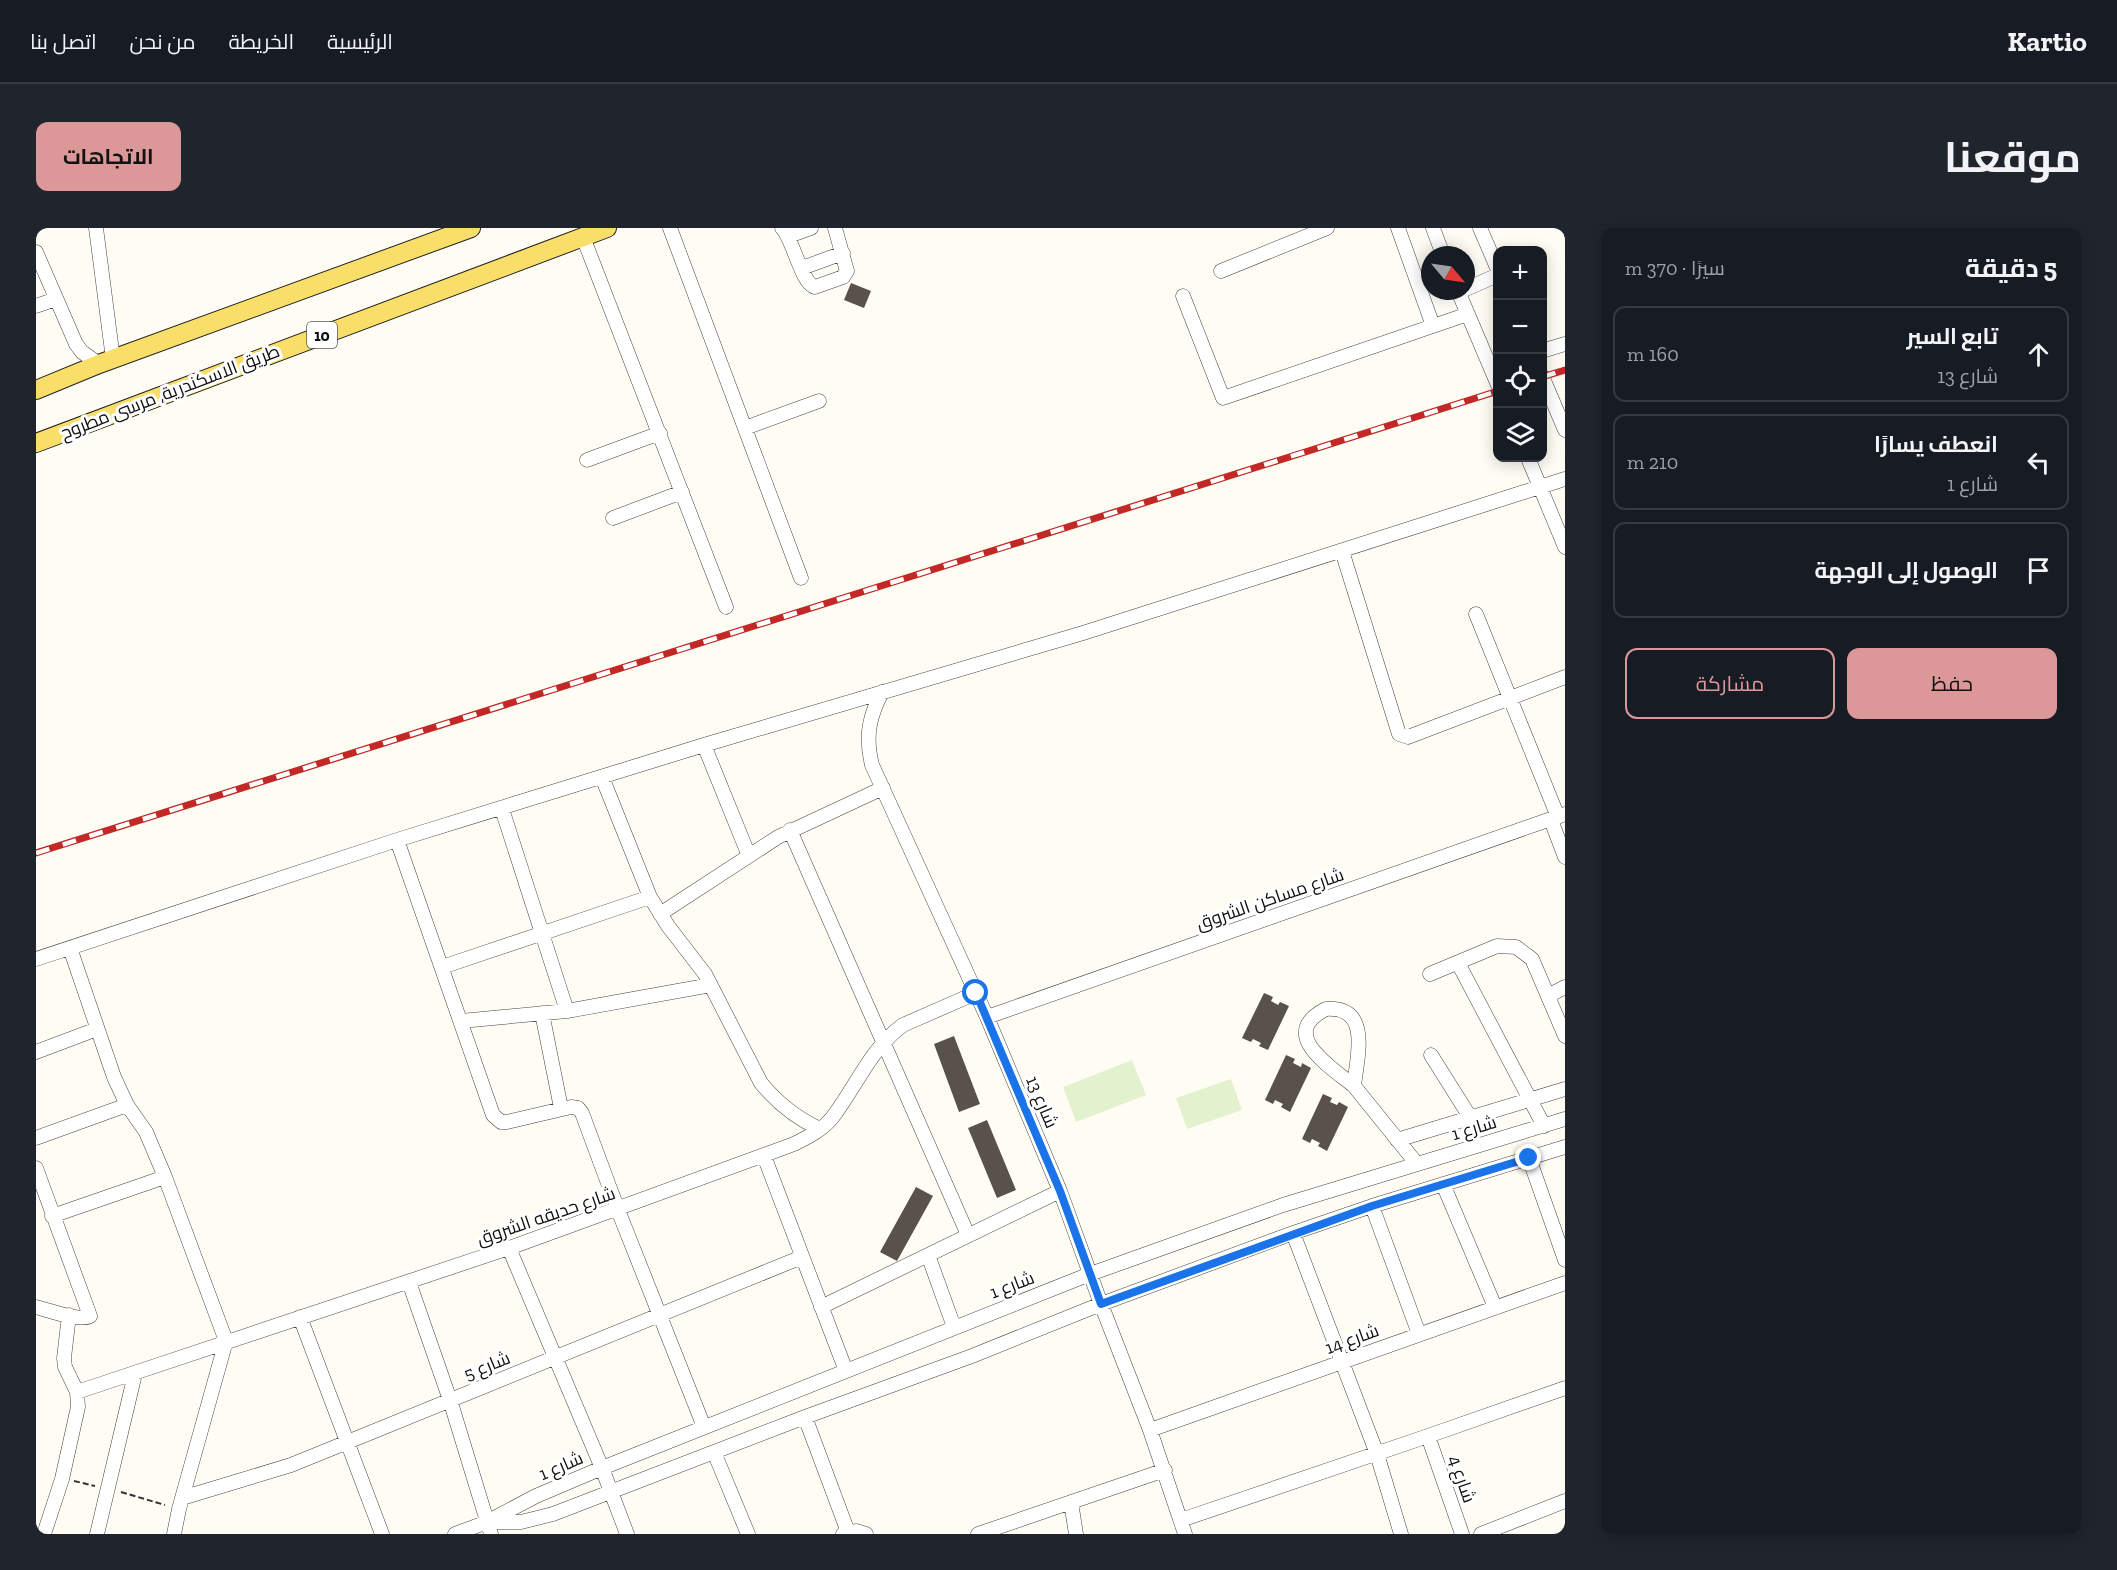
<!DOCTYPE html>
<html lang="ar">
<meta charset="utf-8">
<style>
body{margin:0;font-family:"Zilla Slab",Cairo,serif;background:#20242c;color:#f1f3f6;direction:rtl}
.controls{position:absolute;right:18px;top:18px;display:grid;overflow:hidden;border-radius:12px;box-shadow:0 3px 15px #0003}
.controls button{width:54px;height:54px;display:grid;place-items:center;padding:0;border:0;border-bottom:2px solid #363941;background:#171b24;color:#f1f3f6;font:30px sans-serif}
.compass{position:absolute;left:1385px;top:18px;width:54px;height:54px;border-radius:50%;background:#171b24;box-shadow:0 3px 15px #0003;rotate:119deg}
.stop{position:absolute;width:18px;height:18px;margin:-14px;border:4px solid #1a73e8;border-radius:50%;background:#fff}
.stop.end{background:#1a73e8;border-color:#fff;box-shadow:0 2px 6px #0008}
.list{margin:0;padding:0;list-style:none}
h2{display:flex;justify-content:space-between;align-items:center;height:78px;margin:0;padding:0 24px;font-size:26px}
h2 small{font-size:20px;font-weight:400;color:#9ea1a6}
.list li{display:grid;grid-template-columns:39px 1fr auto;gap:18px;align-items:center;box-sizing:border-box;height:96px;margin:0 12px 12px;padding:0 12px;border:2px solid #363941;border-radius:12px}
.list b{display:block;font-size:22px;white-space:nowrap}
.list p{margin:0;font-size:20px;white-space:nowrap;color:#9ea1a6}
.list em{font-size:20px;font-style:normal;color:#9ea1a6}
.actions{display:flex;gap:12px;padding:18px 24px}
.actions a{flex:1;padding:14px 0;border:2px solid #dc9898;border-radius:12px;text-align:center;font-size:21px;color:#dc9898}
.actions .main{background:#dc9898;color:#111}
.icon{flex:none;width:33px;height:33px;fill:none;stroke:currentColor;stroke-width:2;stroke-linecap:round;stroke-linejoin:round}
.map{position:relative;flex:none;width:1529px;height:1306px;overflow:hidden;direction:ltr;border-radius:12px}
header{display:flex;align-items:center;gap:36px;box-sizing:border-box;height:84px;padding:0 30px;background:#171b24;border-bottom:2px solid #363941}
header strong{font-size:28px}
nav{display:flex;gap:33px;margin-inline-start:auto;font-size:21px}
.intro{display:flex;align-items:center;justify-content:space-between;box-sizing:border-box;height:144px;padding:0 36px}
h1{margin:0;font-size:42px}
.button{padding:15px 27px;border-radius:12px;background:#dc9898;color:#111;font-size:21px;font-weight:700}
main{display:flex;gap:36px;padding:0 36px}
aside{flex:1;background:#171b24;border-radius:12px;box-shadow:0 3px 15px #0003}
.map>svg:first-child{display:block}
</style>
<header>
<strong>Kartio</strong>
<nav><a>الرئيسية</a><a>الخريطة</a><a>من نحن</a><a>اتصل بنا</a></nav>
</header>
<div class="intro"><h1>موقعنا</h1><a class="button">الاتجاهات</a></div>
<main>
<aside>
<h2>5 دقيقة<small>سيرًا · 370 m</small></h2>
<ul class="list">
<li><svg class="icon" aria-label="ahead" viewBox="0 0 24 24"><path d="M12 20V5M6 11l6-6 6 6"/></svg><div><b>تابع السير</b><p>شارع 13</p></div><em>160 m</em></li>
<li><svg class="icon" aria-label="left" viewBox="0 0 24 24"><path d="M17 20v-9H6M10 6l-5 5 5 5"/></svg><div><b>انعطف يسارًا</b><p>شارع 1</p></div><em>210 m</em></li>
<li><svg class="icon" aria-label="arrive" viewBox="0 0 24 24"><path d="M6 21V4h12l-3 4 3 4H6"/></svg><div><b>الوصول إلى الوجهة</b></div></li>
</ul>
<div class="actions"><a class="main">حفظ</a><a>مشاركة</a></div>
</aside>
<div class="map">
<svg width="1529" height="1306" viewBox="0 0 1529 1306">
<rect width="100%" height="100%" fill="#fffdf3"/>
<path fill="#e3f2ce" d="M1096 832 1110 867 1040 894 1027 859Z
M1195 851 1206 882 1151 901 1140 870Z"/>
<path fill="#59524c" d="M815 55 835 63 828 80 808 72Z
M1228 765 1237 769 1235 773 1242 777 1244 774 1253 778 1232 822 1223 818 1225 815 1217 811 1215 814 1206 810Z
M918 808 944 876 923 884 898 816Z
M1250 827 1259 831 1257 835 1265 839 1266 835 1275 840 1254 884 1245 879 1247 876 1239 872 1237 876 1229 872Z
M1287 866 1296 870 1294 874 1301 877 1303 874 1312 879 1291 923 1282 918 1284 915 1276 911 1274 915 1266 911Z
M951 892 980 962 961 970 932 900Z
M880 959 897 968 861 1033 844 1024Z"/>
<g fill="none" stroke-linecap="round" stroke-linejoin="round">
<defs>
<path id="minor" d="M60 0 77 131
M634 0 765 350
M746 0C758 13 765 55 779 59L807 49 811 43 799 0
M1362 0 1397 98
M1397 0 1407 27
M1444 0 1462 42
M753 8 775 0
M547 9 690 379
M0 24 40 116 46 124 63 136
M766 40 807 25
M1185 43 1291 0
M1430 61 1462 47
M1422 63 1462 157
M1147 68 1187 170 1432 86
M0 78 20 71
M1506 123 1529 116
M1506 148 1529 202
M709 200 783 173
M1492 230 1529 319
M551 232 624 205
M577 290 646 264
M1306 323 1363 506 1372 509 1529 449
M1440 386 1522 589
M846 464C833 489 829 509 836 537L951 789 1024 963 1065 1076 1114 1202 1149 1306
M668 517 713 628
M566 549 614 669 632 698 669 746 725 855C742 876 760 890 784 901
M466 581 531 783
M1515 592 1529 629
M754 602 932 1007
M361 612 457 887 465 894H471L535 879 542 880 546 885 582 982 668 1199
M624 686 742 609 847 560
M34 720 78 849 91 877 110 904 129 949 190 1113 143 1281 138 1306
M0 731 361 612 668 517 1047 405 1529 251
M1422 735 1508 898
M406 739 614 669
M1394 746 1461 718 1480 719 1496 731 1529 808
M1512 768 1529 759
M1290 781C1336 778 1321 829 1318 858 1296 840 1240 806 1290 781Z
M506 785 525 880
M951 789 1529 586
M425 793 531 783 675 757
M0 824 61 801
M1395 827 1434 889
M1318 858 1381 936
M0 910 91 877
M1361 912 1529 861
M728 928 810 1143
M1493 930 1529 1032
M0 940 54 1088C45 1094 12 1082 0 1079
M1407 956 1459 1079
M1336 978 1383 1106
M16 988 129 949
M1257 1005 1341 1226 1365 1306
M473 1020 566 1240 591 1306
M892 1027 918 1099
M373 1054 414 1172 455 1306
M785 1079 1024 963
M264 1089 346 1306
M41 1164 473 1020 758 916C772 909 786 902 796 890 820 859 834 821 867 797L940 765
M769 1189 812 1304
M1114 1202 1529 1055
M1392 1208 1426 1306
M678 1224 712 1306
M146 1270 255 1237 766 1029
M1035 1274 1040 1306
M1145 1292 1392 1208 1529 1160
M453 1294H485L517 1286 769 1189 936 1128 1065 1076 1257 1005 1336 978 1529 919
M8 1306 26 1251 42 1179 41 1164 29 1139 28 1130 33 1087
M61 1306 99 1146
M419 1306 451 1294 500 1268 566 1240 1054 1046 1247 977 1529 891
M807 1306 820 1303 830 1306
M942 1306 1129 1242
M1445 1306 1529 1273"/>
<path id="major" d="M0 162 63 136 435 0
M0 215 571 0"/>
</defs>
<use href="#minor" stroke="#434343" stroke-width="15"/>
<use href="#major" stroke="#212121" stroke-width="20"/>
<path stroke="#323232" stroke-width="2" stroke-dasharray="6 3" stroke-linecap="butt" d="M38 1253 59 1258
M85 1264 129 1277"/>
<use href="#minor" stroke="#fff" stroke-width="14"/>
<use href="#major" stroke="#f9df69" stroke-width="18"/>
<defs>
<path id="rail" d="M1506 149 1529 142
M0 625 1462 163"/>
</defs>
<use href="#rail" stroke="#c22926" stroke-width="7"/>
<use href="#rail" stroke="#fff" stroke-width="4.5" stroke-dasharray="14" stroke-linecap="butt"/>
</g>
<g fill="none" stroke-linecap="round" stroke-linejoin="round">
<path stroke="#1a73e8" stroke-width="8" d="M940 765 1024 963 1065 1076 1336 978 1493 930"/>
</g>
<g text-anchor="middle" stroke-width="6" stroke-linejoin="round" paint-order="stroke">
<rect fill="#fff" stroke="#585858" stroke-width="1.5" x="271" y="94" width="30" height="26" rx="4.5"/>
<g font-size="16" font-weight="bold" fill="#101010">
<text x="286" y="113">10</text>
</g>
<g font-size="18" fill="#101010" stroke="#fff">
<text transform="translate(134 164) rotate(-21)" y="6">طريق الاسكندرية, مرسى مطروح</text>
<text transform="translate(1234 671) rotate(-19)" y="6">شارع مساكن الشروق</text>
<text transform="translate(1006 874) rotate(67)" y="6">شارع 13</text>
<text transform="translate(1438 900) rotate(-17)" y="6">شارع 1</text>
<text transform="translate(510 988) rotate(-19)" y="6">شارع حديقه الشروق</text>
<text transform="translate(976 1057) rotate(-21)" y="6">شارع 1</text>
<text transform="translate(1316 1111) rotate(-20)" y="6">شارع 14</text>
<text transform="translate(451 1138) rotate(-22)" y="6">شارع 5</text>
<text transform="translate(525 1238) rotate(-23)" y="6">شارع 1</text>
<text transform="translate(1426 1251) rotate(71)" y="6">شارع 4</text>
</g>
</g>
</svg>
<div class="controls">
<button>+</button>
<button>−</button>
<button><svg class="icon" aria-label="locate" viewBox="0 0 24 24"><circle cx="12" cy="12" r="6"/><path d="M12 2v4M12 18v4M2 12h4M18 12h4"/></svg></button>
<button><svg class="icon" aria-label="layers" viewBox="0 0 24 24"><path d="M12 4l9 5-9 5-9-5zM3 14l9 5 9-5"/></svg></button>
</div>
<svg class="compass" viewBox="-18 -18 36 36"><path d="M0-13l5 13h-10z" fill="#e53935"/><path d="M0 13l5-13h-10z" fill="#9ea1a6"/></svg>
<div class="stop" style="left:940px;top:765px"></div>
<div class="stop end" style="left:1493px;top:930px"></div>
</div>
</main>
